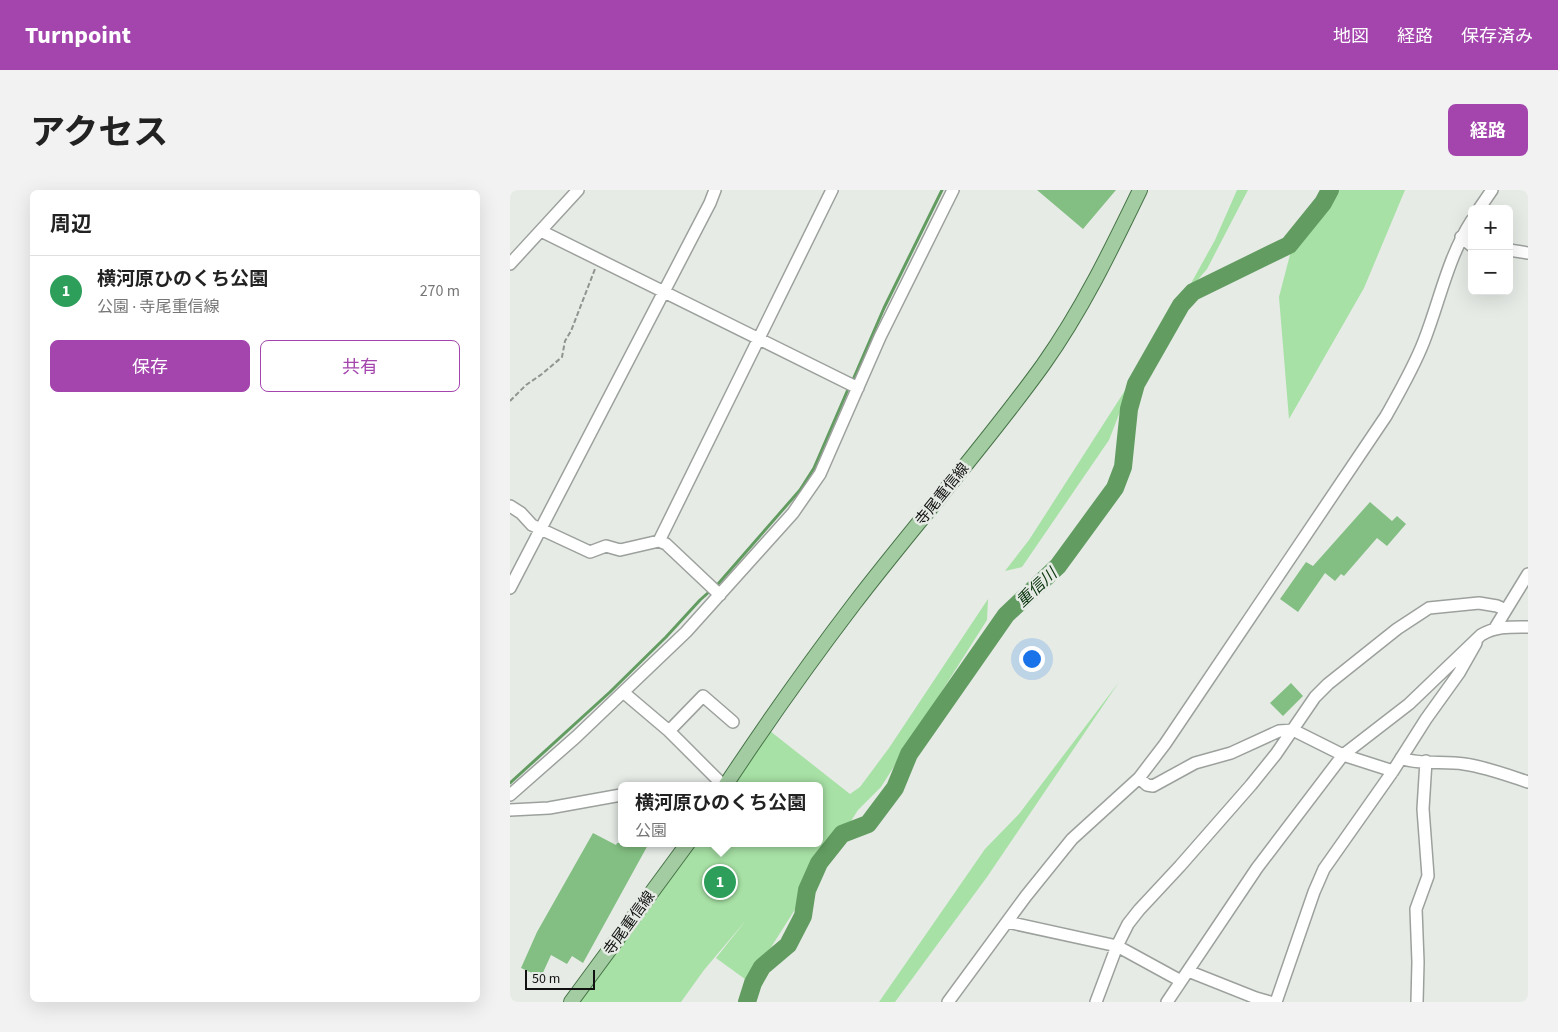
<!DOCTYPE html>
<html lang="ja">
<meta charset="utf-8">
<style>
body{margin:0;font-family:"Source Sans 3","Noto Sans JP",sans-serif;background:#f2f2f2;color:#222}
.controls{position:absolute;right:15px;top:15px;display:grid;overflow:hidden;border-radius:8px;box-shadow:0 5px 20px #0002}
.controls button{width:45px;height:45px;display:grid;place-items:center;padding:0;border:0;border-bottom:1px solid #e0e0e0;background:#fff;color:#222;font:25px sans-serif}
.scale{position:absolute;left:15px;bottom:12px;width:70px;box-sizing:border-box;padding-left:5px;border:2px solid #101110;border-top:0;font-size:14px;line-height:18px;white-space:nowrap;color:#101110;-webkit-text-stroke:4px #e6ebe6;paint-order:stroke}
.you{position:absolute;left:521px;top:468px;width:18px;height:18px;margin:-12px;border:4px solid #fff;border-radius:50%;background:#1a73e8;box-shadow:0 0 0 8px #1a73e833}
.badge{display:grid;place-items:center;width:32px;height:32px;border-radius:50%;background:#a445ae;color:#fff;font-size:16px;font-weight:700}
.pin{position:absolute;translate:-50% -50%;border:2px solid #fff;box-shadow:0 1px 5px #0006}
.popup{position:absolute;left:108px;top:592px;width:205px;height:65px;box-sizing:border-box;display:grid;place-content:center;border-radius:8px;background:#fff;filter:drop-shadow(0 1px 4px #0005);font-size:16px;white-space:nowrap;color:#767676}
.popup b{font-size:19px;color:#222}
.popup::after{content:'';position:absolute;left:50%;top:100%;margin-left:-10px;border:10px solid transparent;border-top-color:#fff}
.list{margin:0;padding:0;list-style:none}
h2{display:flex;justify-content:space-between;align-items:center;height:65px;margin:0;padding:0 20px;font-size:21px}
h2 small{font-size:16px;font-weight:400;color:#767676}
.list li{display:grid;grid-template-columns:32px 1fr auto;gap:15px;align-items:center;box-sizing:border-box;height:70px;padding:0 20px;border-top:1px solid #e0e0e0}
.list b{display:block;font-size:19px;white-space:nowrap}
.list p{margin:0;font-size:16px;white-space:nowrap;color:#767676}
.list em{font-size:16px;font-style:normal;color:#767676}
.actions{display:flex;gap:10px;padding:15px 20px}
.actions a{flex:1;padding:11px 0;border:1px solid #a445ae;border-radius:8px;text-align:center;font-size:18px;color:#a445ae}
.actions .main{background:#a445ae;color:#fff}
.map{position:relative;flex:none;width:1018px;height:812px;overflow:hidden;border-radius:8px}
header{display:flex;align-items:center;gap:30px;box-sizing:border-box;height:70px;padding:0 25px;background:#a445ae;color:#fff}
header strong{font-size:24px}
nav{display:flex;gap:28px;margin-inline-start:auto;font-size:18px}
.intro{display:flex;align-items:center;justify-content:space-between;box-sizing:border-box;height:120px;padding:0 30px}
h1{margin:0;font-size:35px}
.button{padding:12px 22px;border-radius:8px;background:#a445ae;color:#fff;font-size:18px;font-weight:700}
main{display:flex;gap:30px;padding:0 30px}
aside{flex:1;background:#fff;border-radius:8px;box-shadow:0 5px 20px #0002}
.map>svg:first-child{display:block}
</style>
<header>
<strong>Turnpoint</strong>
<nav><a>地図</a><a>経路</a><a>保存済み</a></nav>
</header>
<div class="intro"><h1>アクセス</h1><a class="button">経路</a></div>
<main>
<aside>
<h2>周辺<small></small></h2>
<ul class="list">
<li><span class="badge" style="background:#2e9e5b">1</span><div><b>横河原ひのくち公園</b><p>公園 · 寺尾重信線</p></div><em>270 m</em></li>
</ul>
<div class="actions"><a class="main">保存</a><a>共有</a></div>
</aside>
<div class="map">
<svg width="1018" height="812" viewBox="0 0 1018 812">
<rect width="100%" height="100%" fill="#e6ebe6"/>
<path fill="#a7e1a5" d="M727 0H738L697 79 674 106 705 50Z
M824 0H895L854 98 779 229 769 107 782 57 812 22Z
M623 188 599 250 512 377 495 381 519 350Z
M478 409 477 430 371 597 348 620 239 792 206 768 237 729 194 780 171 812H70L181 653H309V596H221L260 541 340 604 350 597 379 558Z
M609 492 477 687 385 812H369L475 659 509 624Z"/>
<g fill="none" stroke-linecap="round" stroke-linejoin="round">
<path stroke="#629c61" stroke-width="3" d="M342 192 374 118 432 0
M0 593 100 502 156 447 190 410 208 394 290 300 304 278 339 197"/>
<path stroke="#629c61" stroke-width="18" d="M237 812 243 793 252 777 278 755 293 726 297 700 309 673 332 644 358 634 385 598 399 564 496 425 548 376 605 298 613 277 619 219 626 194 671 115 683 102 779 55 813 13 820 0"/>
</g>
<path fill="#83bf82" d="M527 0H606L573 39Z
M860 312 882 331 887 326 896 334 877 356 867 348 834 386 831 384 825 391 815 383 788 422 770 409 796 372 803 376Z
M781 493 793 506 773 526 760 513Z
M83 643 106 655 107 653H139L73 773 62 766 57 774 41 765 31 787 11 778 27 742Z"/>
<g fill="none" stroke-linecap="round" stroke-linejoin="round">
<defs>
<path id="minor" d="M969 19 982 0
M31 41 348 198
M951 47 962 56
M999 60 1018 63
M0 74 68 0
M0 316 11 323 22 335 80 362 96 356 110 360 149 351 322 0
M149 351 156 354 210 405
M0 398 200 13 205 0
M985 438 1018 384
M113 502 159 541 214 596
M159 541 193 506 223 532
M891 568C909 575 934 571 954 574 976 577 997 585 1018 592
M629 588 637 595 643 596 685 573 721 563 769 541 783 540 833 565 883 581
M0 605 66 547 176 442 283 323 310 284 370 147 443 0
M0 620 39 618 111 605
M497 732 607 756 671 791
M678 781 746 808 760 812
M438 812 516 706 562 649 629 588 655 554 876 226C890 201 904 177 914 151 930 110 938 67 962 30
M586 812 607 756 618 734 629 720 670 676 741 595 766 564 805 507 818 494 887 439 919 418 969 413 987 416 996 420
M657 812 747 678 833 565 899 514 971 445C986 436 1001 437 1018 437
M766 812 804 702 814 679 883 581 916 529 949 483 966 453
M907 812 908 772 906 719 918 686 913 619 916 571"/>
<path id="major" d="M215 596C256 534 299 473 344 414 406 333 474 257 533 175 572 120 601 60 630 0
M61 812 178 653"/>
</defs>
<use href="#minor" stroke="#9da19d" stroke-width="14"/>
<use href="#major" stroke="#477447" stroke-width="16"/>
<path stroke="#919491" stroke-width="2" stroke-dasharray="5 2.5" stroke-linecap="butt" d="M0 211 16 195 32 184 52 167 55 151 61 141 85 79"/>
<use href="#minor" stroke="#fff" stroke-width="11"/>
<use href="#major" stroke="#a3cca2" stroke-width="14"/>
</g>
<g text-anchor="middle" stroke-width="5" stroke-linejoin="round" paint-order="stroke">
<g font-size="15" fill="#101110" stroke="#e6ebe6">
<text transform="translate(432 304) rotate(-51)" y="5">寺尾重信線</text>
<text transform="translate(119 733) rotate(-54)" y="5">寺尾重信線</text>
</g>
<g font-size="16" font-style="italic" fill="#09340c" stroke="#e6ebe6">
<text transform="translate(526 397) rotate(-43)" y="6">重信川</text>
</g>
</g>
</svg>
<div class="controls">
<button>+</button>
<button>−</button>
</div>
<div class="scale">50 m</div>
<div class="you"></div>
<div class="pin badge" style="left:210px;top:692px;background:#2e9e5b">1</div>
<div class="popup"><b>横河原ひのくち公園</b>公園</div>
</div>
</main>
